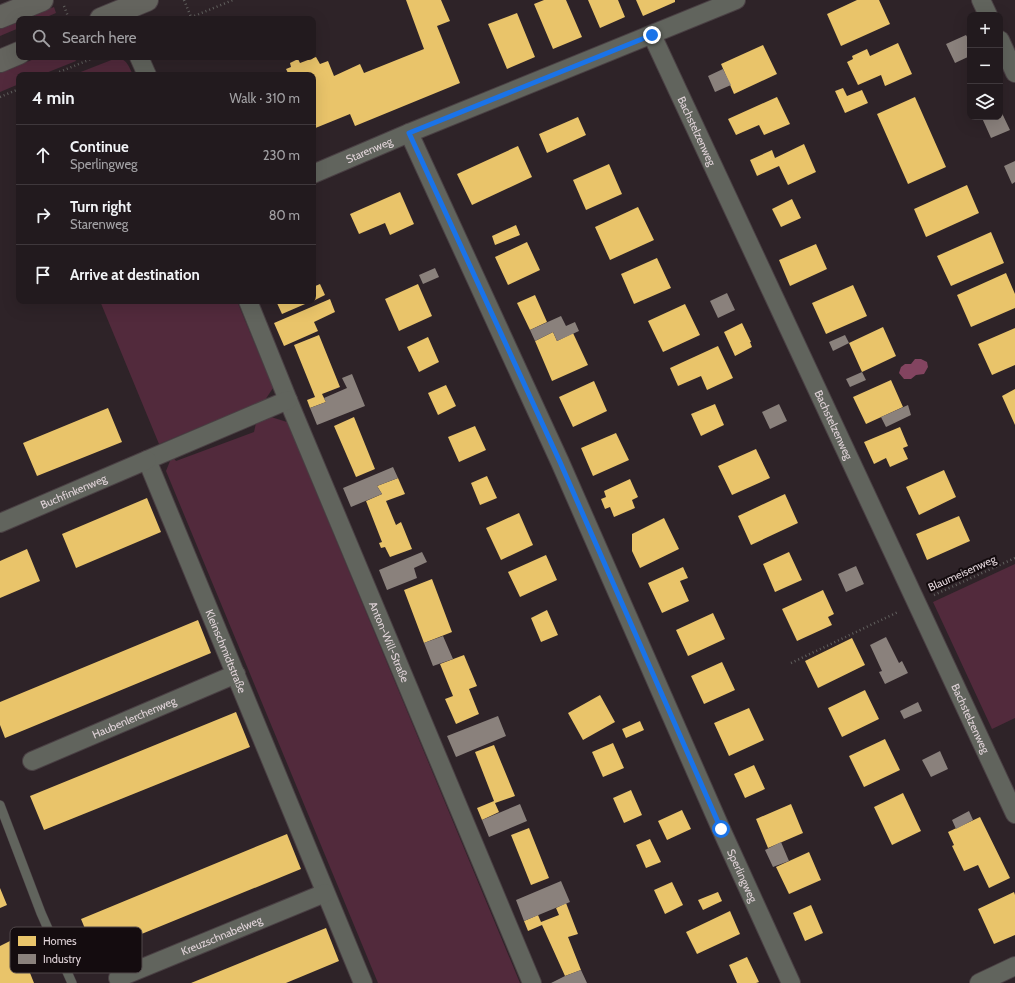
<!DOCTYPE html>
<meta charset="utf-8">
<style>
body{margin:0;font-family:Cabin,sans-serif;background:#2a2327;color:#f1f3f6}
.controls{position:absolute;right:12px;top:12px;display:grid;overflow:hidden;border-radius:8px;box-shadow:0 4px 16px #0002}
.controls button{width:36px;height:36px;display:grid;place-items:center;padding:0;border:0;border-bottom:1px solid #3f383c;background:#221a1e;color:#f1f3f6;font:20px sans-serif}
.stop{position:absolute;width:12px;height:12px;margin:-9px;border:3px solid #1a73e8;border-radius:50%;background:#fff}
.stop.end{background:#1a73e8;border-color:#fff;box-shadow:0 1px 4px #0008}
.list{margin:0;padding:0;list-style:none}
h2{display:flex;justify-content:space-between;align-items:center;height:52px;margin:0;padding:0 16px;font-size:17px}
h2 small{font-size:13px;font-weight:400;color:#a2a1a4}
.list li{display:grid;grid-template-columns:26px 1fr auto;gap:12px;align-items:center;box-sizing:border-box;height:60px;padding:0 16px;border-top:1px solid #3f383c}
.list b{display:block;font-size:15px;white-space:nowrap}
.list p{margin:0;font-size:13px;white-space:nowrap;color:#a2a1a4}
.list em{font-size:13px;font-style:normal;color:#a2a1a4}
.icon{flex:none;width:22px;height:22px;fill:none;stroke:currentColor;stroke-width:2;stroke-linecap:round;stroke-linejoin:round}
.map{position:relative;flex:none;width:1015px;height:983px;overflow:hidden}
.search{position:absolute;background:#221a1e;box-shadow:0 4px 16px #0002;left:16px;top:16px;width:300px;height:44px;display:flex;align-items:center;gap:10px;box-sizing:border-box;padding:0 14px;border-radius:8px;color:#a2a1a4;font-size:15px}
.panel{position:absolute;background:#221a1e;box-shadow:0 4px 16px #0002;left:16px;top:72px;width:300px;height:232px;border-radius:8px}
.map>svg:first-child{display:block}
</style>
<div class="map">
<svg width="1015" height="983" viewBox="0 0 1015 983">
<rect width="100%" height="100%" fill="#2e2328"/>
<path fill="#522a3c" d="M54 7 56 13 42 19H25Z
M19 22V28L0 36V29Z
M39 57H74L76 61 41 75H19V84L0 92V73Z
M119 58C128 61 129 67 133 75H73L114 59Z
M100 301H237L273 388 265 400 159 444Z
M271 417 287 422 520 983H378L166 471 172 456 176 461 254 432 256 423Z
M1015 564V718L992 729 933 602Z"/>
<path fill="#834460" d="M915 359H921L927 362 928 367 924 374 916 375 911 379H904L899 373 901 367 905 364H911Z"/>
<path fill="#e9c46a" d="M406 0H441L450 21 437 26 460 83 355 126 350 114 313 129V75H289L286 69 291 67 290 63 298 59 300 63 316 57 320 64 328 61 334 76 360 64 364 73 424 49Z
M544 0H566L582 37 553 49 534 4Z
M588 0H618L625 17 600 28Z
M636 0H675V2L643 16Z
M857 0H879L890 24 841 46 827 14Z
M517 13 535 57 507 69 488 24Z
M898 43 912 74 885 86 881 75 858 85 847 62 853 59 852 56 867 49 870 56Z
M763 45 777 74 734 94 721 64Z
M843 88 847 96 862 90 868 103 845 113 835 91Z
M777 97 790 124 764 135 759 125 736 135 728 119Z
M915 97 946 167 908 184 877 114Z
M578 117 586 135 547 153 539 134Z
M804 144 816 172 788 185 779 166 757 176 750 160 772 150 775 158Z
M518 146 532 177 472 205 457 174Z
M609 164 622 194 586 210 573 180Z
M967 185 979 213 926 237 914 209Z
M400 192 414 224 390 235 385 223 359 234 350 214Z
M792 199 801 218 781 227 772 209Z
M638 207 654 240 610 260 595 227Z
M516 225 520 235 495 245 492 236Z
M991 232 1004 263 951 286 937 256Z
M527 242 540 270 508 285 495 257Z
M816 244 827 269 790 286 779 260Z
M657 258 671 288 634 304 621 274Z
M1006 273 1015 294V308L971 327 957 295Z
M320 284 325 295 313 301V287Z
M418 284 432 316 399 331 385 299Z
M853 285 867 316 826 334 812 303Z
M535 295 547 322 530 330 517 303Z
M330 299 335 312 314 322 318 331 284 346 274 323Z
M276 301H312L282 314Z
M685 304 700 335 663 352 648 321Z
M742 323 751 342H750L752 347 735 356 724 332Z
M883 327 896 356 862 372 849 343Z
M1015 328V365L992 375 978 344Z
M553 332 557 341 573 333 588 365 552 381 535 341Z
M319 335 340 387 322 394 326 402 310 408 307 400 315 397 294 345Z
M428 337 439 362 419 372 407 347Z
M718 346 733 378 707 390 701 376 678 386 670 368Z
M891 380 903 407 866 424 853 397Z
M594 381 607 411 573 427 559 397Z
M446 385 456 406 438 415 428 393Z
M1015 389V425L1002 396Z
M715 404 724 425 701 436 691 414Z
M108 408 122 442 37 476 23 443Z
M354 417 375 469 356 477 334 426Z
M475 426 486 450 459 462 448 437Z
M900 427 908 446 903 448 908 459 890 467 886 458 874 464 864 442Z
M616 433 629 460 593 476 581 448Z
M756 449 770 478 732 495 718 466Z
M944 470 956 497 919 515 906 487Z
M487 476 497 498 480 505 471 483Z
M398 478 405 494 386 501 396 525 401 522 412 549 390 557 385 547 381 548 379 543 382 542 366 501 382 494 377 486Z
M630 479 638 497 632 500 635 508 614 517 610 507 605 509 601 499 606 497 604 491Z
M785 494 798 523 751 545 738 516Z
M147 498 161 532 76 568 62 534Z
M519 513 533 545 501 560 486 528Z
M959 516 970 541 927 560 916 534Z
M664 518 679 549 640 568 632 551V534Z
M27 549 40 581 0 598V561Z
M789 552 802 580 775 592 763 564Z
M546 555 557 580 520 597 508 572Z
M683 567 688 578 680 581 689 601 662 613 648 583Z
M432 579 452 632 424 643 404 590Z
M823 590 834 614 828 617 832 625 797 641 782 609Z
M547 610 558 635 541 642 531 618Z
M713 613 725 639 688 656 676 630Z
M198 620 211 653 5 738 0 725V702Z
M852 638 865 665 818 688 805 661Z
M464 655 477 686 469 689 479 714 456 724 445 699 453 696 440 664Z
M722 662 735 690 704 704 691 676Z
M865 690 879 719 842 737 828 708Z
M600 695 615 722 583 740 568 713Z
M749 708 764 740 729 756 714 723Z
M236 712 250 747 44 830 30 796Z
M640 721 644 730 626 738 622 729Z
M885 739 900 770 864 787 849 756Z
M613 743 624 768 603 777 592 752Z
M494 745 515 796 495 803 499 812 482 820 477 808 494 801 475 752Z
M754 765 765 789 745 798 734 774Z
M631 790 642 815 624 823 613 798Z
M903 793 921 831 892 845 874 807Z
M791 804 803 833 768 848 756 819Z
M682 810 691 829 667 840 658 821Z
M980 817 1010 878 989 888 978 865 964 871 952 846 954 845 948 832Z
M529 828 549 878 531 885 511 835Z
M287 834 301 869 95 953 81 919Z
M650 839 661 862 646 868 636 845Z
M809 852 821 880 789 894 776 867Z
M672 882 683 905 665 914 654 890Z
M0 888 7 905 0 908Z
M718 892 722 901 703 910 698 900Z
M1014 892 1015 895V935L994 944 978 909Z
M566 903 578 934 568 937 581 970 565 976 542 925 528 931 524 921 538 915 541 922 559 915 556 908Z
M811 905 823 933 805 941 793 913Z
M730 911 740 934 697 954 686 932Z
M326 928 339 961 286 983H191Z
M16 938 34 983H0V946Z
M747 957 759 982 756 983H737L729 965Z"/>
<path fill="#8a817c" d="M966 35 970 42V56L955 63 946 44Z
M723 69 731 85 715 92 708 76Z
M220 72 221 75H211Z
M1000 109 1010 130 991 138 982 118 984 117H1000Z
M1015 161V182L1012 184 1004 166Z
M435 268 439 277 423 284 419 275Z
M727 293 735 310 718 318 710 301Z
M561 316 566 326 575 322 579 331 557 341 553 332 535 341 530 330Z
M845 335 849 343 833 351 829 342Z
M862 372 866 380 850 387 846 379Z
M352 374 365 406 317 425 310 408 326 402 324 398 347 388 342 378Z
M779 404 787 421 770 429 762 412Z
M908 405 911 415 886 427 881 417Z
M393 467 398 478 377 486 382 494 351 507 343 488Z
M422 552 427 562 414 568 417 578 387 590 379 570Z
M856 566 864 584 846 592 838 574Z
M443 636 453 659 433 666 424 643Z
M886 637 899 663 902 661 908 673 885 684 879 672 882 671 870 645Z
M918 702 922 711 904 719 900 711Z
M498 716 506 736 456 757 447 736Z
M940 751 948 769 931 777 922 760Z
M520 804 527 821 489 837 482 820Z
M969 811 973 820 956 829 952 820Z
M781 842 789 861 773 867 765 850Z
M561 881 570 902 524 921 516 900Z
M581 970 587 983H551L565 976Z"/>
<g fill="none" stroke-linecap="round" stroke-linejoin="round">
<defs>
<path id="lane" d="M0 805 41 913 72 983"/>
<g id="street">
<path d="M981 0 988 15"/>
<path id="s1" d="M652 35 1015 814"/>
<path d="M1000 40 1015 73"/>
<path d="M139 57 147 75"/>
<path id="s2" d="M409 133 560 462 721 829 791 983"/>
<path id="s3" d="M313 174 409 133 736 0"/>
<path id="s4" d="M248 301 288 400 532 983"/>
<path id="s5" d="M288 400 147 460 363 983"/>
<path id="s6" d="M0 523 147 460"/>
<path id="s7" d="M32 761 236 674"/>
<path id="s8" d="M118 978 325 893"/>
<path d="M979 983 1015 966"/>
</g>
<path id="primary" d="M0 17 42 0
M101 19 147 0
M0 61 19 53"/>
</defs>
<use href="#lane" stroke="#4a4044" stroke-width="10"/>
<use href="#street" stroke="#4a4044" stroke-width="20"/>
<use href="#primary" stroke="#4a4044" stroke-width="24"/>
<path stroke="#61605e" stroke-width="2.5" stroke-dasharray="1 3" stroke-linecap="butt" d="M184 0 191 17
M64 6 69 19
M187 19 233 0
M52 75 96 57
M0 97 19 89
M934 595 1015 558
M791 663 898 612"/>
<use href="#lane" stroke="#61645d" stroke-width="9"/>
<use href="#street" stroke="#61645d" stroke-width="18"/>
<use href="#primary" stroke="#64645e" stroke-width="22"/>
</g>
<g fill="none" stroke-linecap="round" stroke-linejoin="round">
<path stroke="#1a73e8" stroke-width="5" d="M652 35 409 133 560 462 721 829"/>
</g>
<g text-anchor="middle" stroke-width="4" stroke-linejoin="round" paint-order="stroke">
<g font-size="11" fill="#e0d3d8" stroke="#140c0f">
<text dy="4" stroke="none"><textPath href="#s1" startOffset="106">Bachstelzenweg</textPath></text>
<text dy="4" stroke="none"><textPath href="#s3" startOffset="61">Starenweg</textPath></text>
<text dy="4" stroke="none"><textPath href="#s1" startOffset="430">Bachstelzenweg</textPath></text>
<text dy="4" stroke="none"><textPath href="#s6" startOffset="80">Buchfinkenweg</textPath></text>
<text transform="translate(962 573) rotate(-24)" y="4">Blaumeisenweg</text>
<text dy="4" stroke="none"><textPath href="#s4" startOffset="369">Anton-Will-Straße</textPath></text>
<text dy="4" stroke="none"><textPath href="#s5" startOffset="360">Kleinschmidtstraße</textPath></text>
<text dy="4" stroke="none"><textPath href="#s7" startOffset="111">Haubenlerchenweg</textPath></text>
<text dy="4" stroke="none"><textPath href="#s1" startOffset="754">Bachstelzenweg</textPath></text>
<text dy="4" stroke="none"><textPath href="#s2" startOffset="814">Sperlingweg</textPath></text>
<text dy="4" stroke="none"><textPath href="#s8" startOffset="112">Kreuzschnabelweg</textPath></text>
</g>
</g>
<rect x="10" y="927" width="132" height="46" rx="6" fill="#140c0f" stroke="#51484b" stroke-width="1"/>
<rect x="18" y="936" width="18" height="10" fill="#e9c46a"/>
<rect x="18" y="954" width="18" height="10" fill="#8a817c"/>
<g font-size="11" fill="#e0d3d8">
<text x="43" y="945">Homes</text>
<text x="43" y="963">Industry</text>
</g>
</svg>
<div class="controls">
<button>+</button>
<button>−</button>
<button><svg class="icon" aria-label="layers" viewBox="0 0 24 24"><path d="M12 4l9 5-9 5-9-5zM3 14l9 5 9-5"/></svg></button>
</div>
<div class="stop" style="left:721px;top:829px"></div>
<div class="stop end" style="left:652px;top:35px"></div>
<div class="search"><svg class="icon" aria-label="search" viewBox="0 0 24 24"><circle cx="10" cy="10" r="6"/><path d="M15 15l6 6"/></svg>Search here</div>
<section class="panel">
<h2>4 min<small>Walk · 310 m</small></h2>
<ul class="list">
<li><svg class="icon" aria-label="ahead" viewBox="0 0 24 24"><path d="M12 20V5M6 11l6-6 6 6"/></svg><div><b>Continue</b><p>Sperlingweg</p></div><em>230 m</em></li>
<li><svg class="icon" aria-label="right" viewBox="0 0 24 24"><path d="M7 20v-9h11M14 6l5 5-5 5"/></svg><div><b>Turn right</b><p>Starenweg</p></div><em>80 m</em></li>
<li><svg class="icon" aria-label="arrive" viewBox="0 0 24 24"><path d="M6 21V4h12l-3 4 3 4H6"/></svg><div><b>Arrive at destination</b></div></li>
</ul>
</section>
</div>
